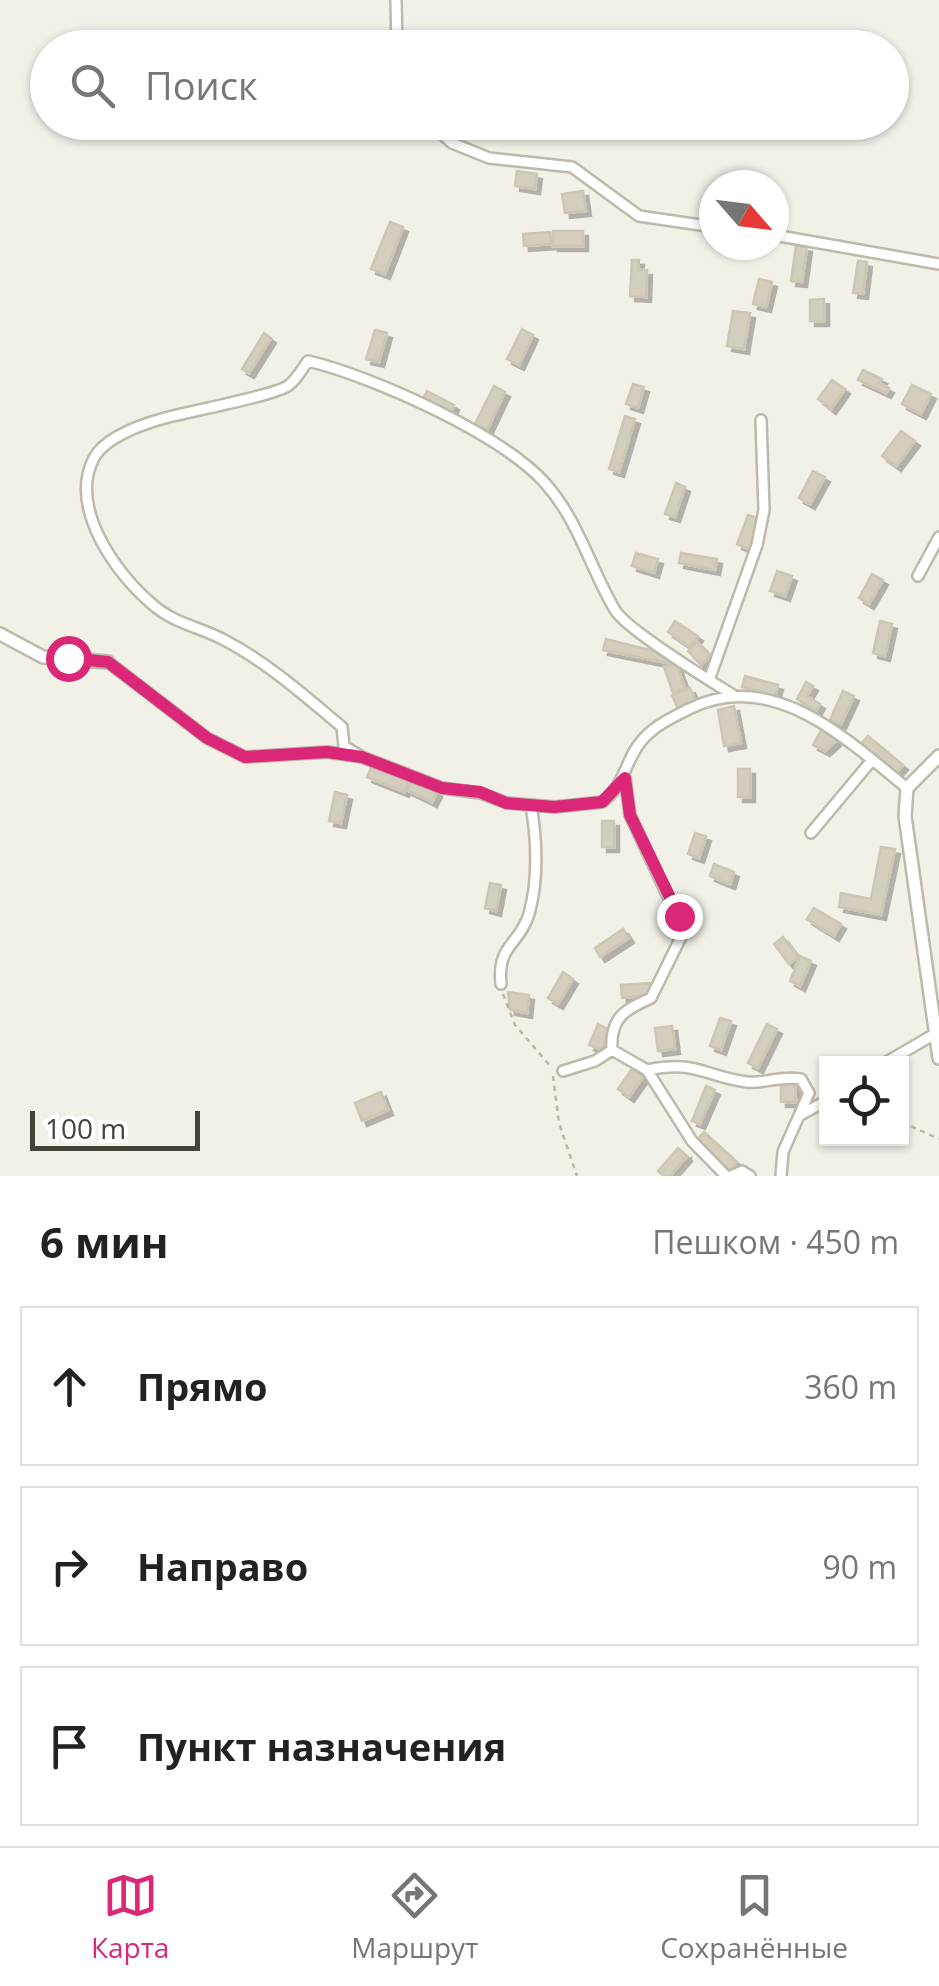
<!DOCTYPE html>
<html lang="ru">
<meta charset="utf-8">
<style>
body{margin:0;font-family:"Open Sans",sans-serif;background:#f6f6f6;color:#222}
.controls{position:absolute;right:30px;bottom:30px;display:grid;overflow:hidden;border-radius:0px;box-shadow:0 2px 8px #0004}
.controls button{width:90px;height:90px;display:grid;place-items:center;padding:0;border:0;border-bottom:2px solid #e0e0e0;background:#fff;color:#222;font:50px sans-serif}
.compass{position:absolute;left:699px;top:170px;width:90px;height:90px;border-radius:50%;background:#fff;box-shadow:0 2px 8px #0004;rotate:118deg}
.scale{position:absolute;left:30px;bottom:25px;width:170px;box-sizing:border-box;padding-left:10px;border:5px solid #454237;border-top:0;font-size:28px;line-height:35px;white-space:nowrap;color:#454237;-webkit-text-stroke:8px #fff;paint-order:stroke}
.stop{position:absolute;width:30px;height:30px;margin:-22px;border:8px solid #db2777;border-radius:50%;background:#fff}
.stop.end{background:#db2777;border-color:#fff;box-shadow:0 2px 10px #0008}
.list{margin:0;padding:0;list-style:none}
h2{display:flex;justify-content:space-between;align-items:center;height:130px;margin:0;padding:0 40px;font-size:42px}
h2 small{font-size:32px;font-weight:400;color:#767676}
.list li{display:grid;grid-template-columns:65px 1fr auto;gap:30px;align-items:center;box-sizing:border-box;height:160px;margin:0 20px 20px;padding:0 20px;border:2px solid #e0e0e0;border-radius:0px}
.list b{display:block;font-size:38px;white-space:nowrap}
.list em{font-size:32px;font-style:normal;color:#767676}
.icon{flex:none;width:55px;height:55px;fill:none;stroke:currentColor;stroke-width:2;stroke-linecap:round;stroke-linejoin:round}
.map{position:relative;flex:none;width:939px;height:1176px;overflow:hidden}
.search{position:absolute;background:#fff;box-shadow:0 2px 8px #0004;left:30px;right:30px;top:30px;height:110px;display:flex;align-items:center;gap:25px;box-sizing:border-box;padding:0 35px;border-radius:55px;color:#767676;font-size:38px}
.sheet{height:670px;background:#fff}
nav{display:flex;justify-content:space-around;align-items:center;box-sizing:border-box;height:140px;border-top:2px solid #e0e0e0;background:#fff;font-size:28px;color:#767676}
nav a{display:grid;justify-items:center;gap:5px}
nav .on{color:#db2777}
.map>svg:first-child{display:block}
</style>
<div class="map">
<svg width="939" height="1176" viewBox="0 0 939 1176">
<defs>
<filter id="shadow"><feDropShadow dx="5" dy="5" stdDeviation="0" flood-color="#0004"/></filter>
</defs>
<rect width="100%" height="100%" fill="#f2f1e8"/>
<path fill="#d3cebe" stroke="#cdc7b2" stroke-width="2.5" filter="url(#shadow)" d="M517 171 537 174 535 189 515 186Z
M583 191 586 211 565 213 562 194Z
M390 222 403 227 385 274 371 269Z
M553 231H583V246H553Z
M550 232 551 244 524 246 523 234Z
M796 246 807 247 802 282 791 281Z
M632 260H639L638 270H647L646 297 630 296Z
M858 261 867 262 863 294 853 293Z
M759 279 772 282 766 307 753 304Z
M824 299V321H810V300Z
M733 311 750 313 744 349 727 346Z
M522 329 533 335 519 365 507 359Z
M375 330 387 333 379 362 366 359Z
M264 333 271 338 249 373 242 369Z
M863 370 882 379 879 383 889 388 886 393 858 380Z
M832 380 845 389 831 409 818 399Z
M633 384 644 387 638 408 626 404Z
M912 385 931 394 921 414 902 404Z
M494 386 505 392 487 430 475 424Z
M427 391 454 405 451 412 423 399Z
M625 416 635 419 619 472 609 469Z
M901 431 915 441 896 466 882 456Z
M813 471 825 477 810 504 799 498Z
M676 483 685 487 675 517 665 514Z
M748 515 760 519 748 549 737 544Z
M636 553 658 559 654 573 632 566Z
M681 553 717 559 715 570 679 563Z
M777 571 792 576 785 596 770 591Z
M872 574 883 580 869 604 859 598Z
M675 621 698 636 690 647 668 632Z
M880 621 892 624 885 656 873 653Z
M606 639 669 655 667 663 603 650Z
M697 642 711 655 701 665 688 651Z
M676 663 685 688 673 693 664 667Z
M745 676 778 685 775 696 742 687Z
M806 682 813 686 807 696 820 704 816 711 797 699Z
M690 688 695 700 677 707 672 695Z
M843 691 854 696 841 724 830 720Z
M734 706 741 743 724 746 718 710Z
M822 729 839 738 825 751 813 745Z
M868 736 903 765 896 773 861 744Z
M372 765 409 780 404 792 367 777Z
M738 769H750V797H738Z
M412 780 437 792 432 802 407 790Z
M335 792 347 795 341 823 329 821Z
M602 821H614V847H602Z
M695 833 706 836 699 858 688 854Z
M881 847 895 849 881 915 839 907 841 893 871 899Z
M714 864 734 872 730 884 710 876Z
M490 883 501 885 496 911 485 908Z
M814 908 841 924 834 936 807 919Z
M623 929 629 938 600 957 595 948Z
M783 937 798 957 789 964 774 944Z
M800 956 811 961 800 986 790 981Z
M563 972 573 979 558 1004 548 998Z
M650 983 651 995 622 998 621 985Z
M508 992 529 995 527 1013 510 1010Z
M720 1018 731 1021 721 1050 710 1046Z
M598 1024 608 1029 602 1050 589 1045Z
M767 1024 777 1029 758 1068 748 1063Z
M672 1026 675 1049 658 1051 655 1028Z
M632 1069 643 1077 629 1097 618 1089Z
M781 1083H795L796 1102H781Z
M706 1086 715 1090 700 1124 692 1121Z
M381 1092 388 1110 362 1121 355 1103Z
M704 1132 737 1162 730 1171 696 1141Z
M678 1148 687 1156 670 1176H664L658 1171Z"/>
<g fill="none" stroke-linecap="round" stroke-linejoin="round">
<defs>
<path id="minor" d="M396 0 397 48
M428 122 452 143 489 158 572 167 639 216 714 227
M774 235 939 264
M918 576 939 537
M108 662 207 738 245 757 327 752 362 757 442 788 480 793 507 803 555 807 602 802C626 785 625 758 644 738 656 725 673 717 689 709 772 667 846 739 907 788
M709 680 757 545 764 510 761 420
M362 757 344 746 342 727C306 697 268 663 226 641 201 627 174 624 152 604 116 574 68 507 94 458 105 437 143 424 165 418 186 412 278 395 289 385 297 379 302 369 308 361 372 376 501 434 545 483 579 521 590 568 615 610 627 630 709 680 733 695
M625 778 630 815 684 931 651 998C624 1010 610 1018 612 1050L647 1070 692 1141 726 1176
M811 833 872 760
M501 984C497 944 519 946 529 914 539 878 537 841 531 805
M883 1064 933 1035
M647 1070C699 1060 702 1076 747 1082 765 1084 781 1075 801 1079L809 1093 783 1152 781 1176
M563 1071 595 1061 612 1050
M802 1114 826 1101
M731 1176 742 1171 750 1176"/>
<path id="tertiary" d="M0 634 43 657 108 662
M939 756 907 788 905 816 939 1058"/>
</defs>
<use href="#minor" stroke="#bdbaab" stroke-width="14"/>
<use href="#tertiary" stroke="#bdbaab" stroke-width="16"/>
<path stroke="#bdb79e" stroke-width="2.5" stroke-dasharray="5 5" stroke-linecap="butt" d="M503 994 515 1025 552 1068
M553 1076 559 1123 577 1176
M902 1122 939 1139
M678 1176 692 1157"/>
<use href="#minor" stroke="#fff" stroke-width="9"/>
<use href="#tertiary" stroke="#fff" stroke-width="11"/>
</g>
<g fill="none" stroke-linecap="round" stroke-linejoin="round">
<path stroke="#db2777" stroke-width="12" d="M68 658 108 662 207 738 245 757 327 752 362 757 442 788 480 792 506 803 554 807 602 802 625 778 630 815 679 916"/>
</g>
</svg>
<div class="controls">
<button><svg class="icon" aria-label="locate" viewBox="0 0 24 24"><circle cx="12" cy="12" r="6"/><path d="M12 2v4M12 18v4M2 12h4M18 12h4"/></svg></button>
</div>
<svg class="compass" viewBox="-18 -18 36 36"><path d="M0-13l5 13h-10z" fill="#e53935"/><path d="M0 13l5-13h-10z" fill="#767676"/></svg>
<div class="scale">100 m</div>
<div class="stop" style="left:68px;top:658px"></div>
<div class="stop end" style="left:679px;top:916px"></div>
<div class="search"><svg class="icon" aria-label="search" viewBox="0 0 24 24"><circle cx="10" cy="10" r="6"/><path d="M15 15l6 6"/></svg>Поиск</div>
</div>
<section class="sheet">
<h2>6 мин<small>Пешком · 450 m</small></h2>
<ul class="list">
<li><svg class="icon" aria-label="ahead" viewBox="0 0 24 24"><path d="M12 20V5M6 11l6-6 6 6"/></svg><div><b>Прямо</b></div><em>360 m</em></li>
<li><svg class="icon" aria-label="right" viewBox="0 0 24 24"><path d="M7 20v-9h11M14 6l5 5-5 5"/></svg><div><b>Направо</b></div><em>90 m</em></li>
<li><svg class="icon" aria-label="arrive" viewBox="0 0 24 24"><path d="M6 21V4h12l-3 4 3 4H6"/></svg><div><b>Пункт назначения</b></div></li>
</ul>
</section>
<nav>
<a class="on"><svg class="icon" aria-label="map" viewBox="0 0 24 24"><path d="M3 6l6-2 6 2 6-2v14l-6 2-6-2-6 2zM9 4v14M15 6v14"/></svg>Карта</a>
<a><svg class="icon" aria-label="directions" viewBox="0 0 24 24"><path d="M12 3l9 9-9 9-9-9zM9 14v-3h6M13 9l2 2-2 2"/></svg>Маршрут</a>
<a><svg class="icon" aria-label="saved" viewBox="0 0 24 24"><path d="M7 4h10v16l-5-4-5 4z"/></svg>Сохранённые</a>
</nav>
